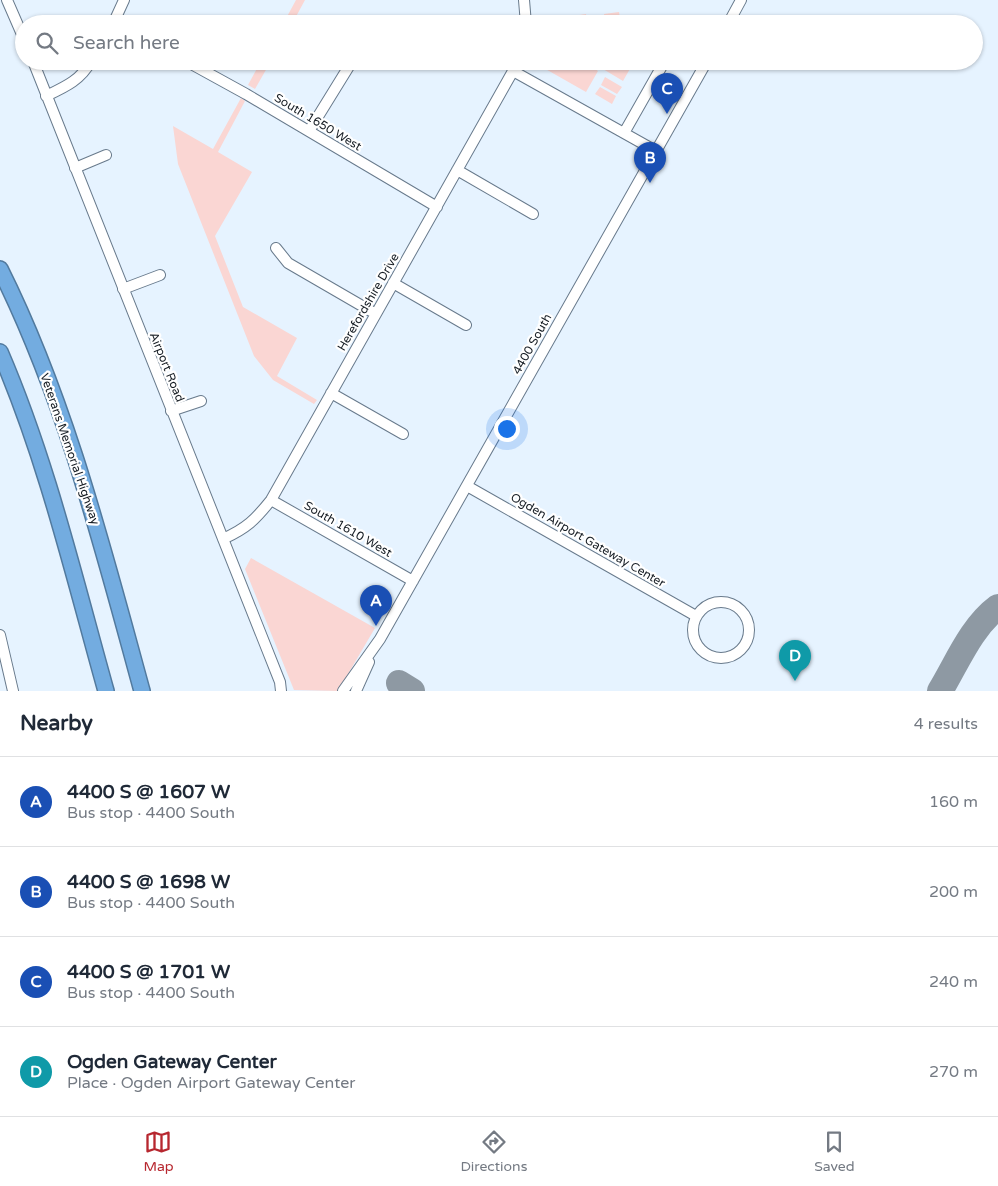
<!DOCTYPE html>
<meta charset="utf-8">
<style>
body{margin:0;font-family:"Varela Round",sans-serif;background:#f6f6f7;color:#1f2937}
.you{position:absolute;left:506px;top:428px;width:18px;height:18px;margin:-12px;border:4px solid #fff;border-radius:50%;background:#1a73e8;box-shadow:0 0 0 8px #1a73e833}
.badge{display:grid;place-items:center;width:32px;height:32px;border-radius:50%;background:#b7272f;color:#fff;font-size:16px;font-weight:700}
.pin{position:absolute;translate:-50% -41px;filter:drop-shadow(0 1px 2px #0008)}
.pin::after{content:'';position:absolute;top:26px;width:18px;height:15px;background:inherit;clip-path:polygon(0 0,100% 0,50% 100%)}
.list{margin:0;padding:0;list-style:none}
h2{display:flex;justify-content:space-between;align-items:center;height:65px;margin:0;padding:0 20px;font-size:21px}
h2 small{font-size:16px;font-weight:400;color:#747a83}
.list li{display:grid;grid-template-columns:32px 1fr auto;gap:15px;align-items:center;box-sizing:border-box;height:90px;padding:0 20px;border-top:1px solid #e0e1e3}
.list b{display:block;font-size:19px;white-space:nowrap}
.list p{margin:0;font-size:16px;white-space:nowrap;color:#747a83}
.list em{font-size:16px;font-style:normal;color:#747a83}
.icon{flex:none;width:28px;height:28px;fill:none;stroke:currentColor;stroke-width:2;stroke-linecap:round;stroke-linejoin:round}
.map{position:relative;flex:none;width:998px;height:691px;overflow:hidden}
.search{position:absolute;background:#fff;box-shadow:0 1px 4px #0004;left:15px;right:15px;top:15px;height:55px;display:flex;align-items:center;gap:12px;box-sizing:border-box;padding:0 18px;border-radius:28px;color:#747a83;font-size:19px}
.sheet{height:425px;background:#fff}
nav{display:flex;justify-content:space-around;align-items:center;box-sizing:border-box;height:70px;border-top:1px solid #e0e1e3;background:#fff;font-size:14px;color:#747a83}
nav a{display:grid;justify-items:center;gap:2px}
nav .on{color:#b7272f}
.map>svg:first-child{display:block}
</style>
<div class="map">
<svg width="998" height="691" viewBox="0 0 998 691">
<rect width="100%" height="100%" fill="#e6f3ff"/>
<path fill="#fad6d3" d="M296 0H305L292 24H283Z
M619 12 621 24H605L604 14Z
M586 14 587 24H563L566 17Z
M261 61H271L255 89 248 85Z
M541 61H584L598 71 586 92 542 67Z
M595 61H621L631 67 623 81 593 63Z
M605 77 622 87 617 94 601 85Z
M600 87 616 96 612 104 595 94Z
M241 98 245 101 218 152 252 172 215 236 243 307 297 338 277 376 317 400 314 404 273 380 254 356 178 164 173 126 213 149Z
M251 558 375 628 338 691 294 690 245 569Z"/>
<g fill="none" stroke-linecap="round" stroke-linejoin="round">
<path stroke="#8e99a3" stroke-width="26" d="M399 683 412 691
M940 691C957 663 971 627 998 607"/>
<defs>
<path id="minor" d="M7 0 24 39
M524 0 526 24
M113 24 124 0
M728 24 741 0
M33 61 280 682 281 691
M186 61 246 94 437 207
M513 71 656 151
M46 96C65 87 81 80 91 61
M309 131 351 63
M624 133 662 66
M75 168 106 155
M457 170 533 214
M276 248 288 263 376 314
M393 283 466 325
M123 289 160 275
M331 393 403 434
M171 411 201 401
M467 486 696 616
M271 500 413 581
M223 539C247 528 255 520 271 500L513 71 517 61
M693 630a28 28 0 1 1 56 0a28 28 0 1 1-56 0Z
M0 635 13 691
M343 691 380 639 707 61
M356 691 369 662"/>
<path id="highway" d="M0 269C66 401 103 549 142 691
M0 352C47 461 74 577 106 691"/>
</defs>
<use href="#minor" stroke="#687a8c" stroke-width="12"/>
<use href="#highway" stroke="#527a9e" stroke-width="18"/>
<use href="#minor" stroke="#fff" stroke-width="10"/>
<use href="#highway" stroke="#73ace0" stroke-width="15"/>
</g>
<g text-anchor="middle" stroke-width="4.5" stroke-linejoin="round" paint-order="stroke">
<g font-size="12" fill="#151c23" stroke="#fff">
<text transform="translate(318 122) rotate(31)" y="4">South 1650 West</text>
<text transform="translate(368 302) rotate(-60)" y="4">Herefordshire Drive</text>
<text transform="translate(532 344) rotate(-61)" y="4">4400 South</text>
<text transform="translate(167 367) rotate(68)" y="4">Airport Road</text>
<text transform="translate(70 449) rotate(71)" y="4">Veterans Memorial Highway</text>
<text transform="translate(348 529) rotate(30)" y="4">South 1610 West</text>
<text transform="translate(588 540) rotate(30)" y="4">Ogden Airport Gateway Center</text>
</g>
</g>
</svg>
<div class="you"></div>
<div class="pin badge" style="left:376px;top:626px;background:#1a4fb4">A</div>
<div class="pin badge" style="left:650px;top:183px;background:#1a4fb4">B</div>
<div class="pin badge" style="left:667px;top:114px;background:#1a4fb4">C</div>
<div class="pin badge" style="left:795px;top:681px;background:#0f9aa8">D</div>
<div class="search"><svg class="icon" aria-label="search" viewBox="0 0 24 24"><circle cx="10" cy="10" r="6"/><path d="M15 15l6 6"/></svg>Search here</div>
</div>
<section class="sheet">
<h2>Nearby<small>4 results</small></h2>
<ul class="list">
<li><span class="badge" style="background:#1a4fb4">A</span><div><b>4400 S @ 1607 W</b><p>Bus stop · 4400 South</p></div><em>160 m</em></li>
<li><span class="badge" style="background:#1a4fb4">B</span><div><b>4400 S @ 1698 W</b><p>Bus stop · 4400 South</p></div><em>200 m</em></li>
<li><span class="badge" style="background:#1a4fb4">C</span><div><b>4400 S @ 1701 W</b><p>Bus stop · 4400 South</p></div><em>240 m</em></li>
<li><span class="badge" style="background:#0f9aa8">D</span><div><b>Ogden Gateway Center</b><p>Place · Ogden Airport Gateway Center</p></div><em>270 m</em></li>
</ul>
</section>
<nav>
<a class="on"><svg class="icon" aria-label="map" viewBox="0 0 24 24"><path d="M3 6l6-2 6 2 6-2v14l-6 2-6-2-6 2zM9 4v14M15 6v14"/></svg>Map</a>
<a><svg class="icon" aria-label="directions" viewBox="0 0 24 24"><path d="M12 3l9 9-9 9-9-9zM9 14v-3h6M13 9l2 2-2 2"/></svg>Directions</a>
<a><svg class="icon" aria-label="saved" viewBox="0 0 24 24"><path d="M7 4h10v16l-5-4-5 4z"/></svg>Saved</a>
</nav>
